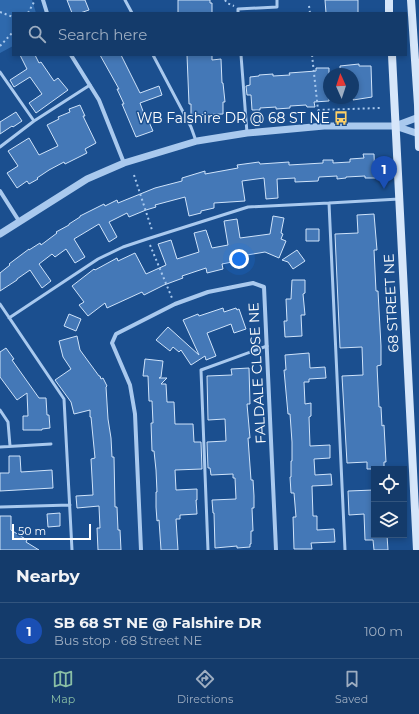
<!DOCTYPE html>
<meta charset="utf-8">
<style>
body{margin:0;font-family:Montserrat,sans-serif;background:#1d4271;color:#f1f3f6}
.controls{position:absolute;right:12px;bottom:12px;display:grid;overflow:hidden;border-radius:0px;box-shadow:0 2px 6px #0003}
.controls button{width:36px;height:36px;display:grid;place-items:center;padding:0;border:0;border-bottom:1px solid #33557e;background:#143b6b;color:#f1f3f6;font:20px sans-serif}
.compass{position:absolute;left:323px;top:68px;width:36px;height:36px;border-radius:50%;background:#143b6b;box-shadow:0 2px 6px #0003;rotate:357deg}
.scale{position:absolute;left:12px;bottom:10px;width:79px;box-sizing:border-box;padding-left:4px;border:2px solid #fff;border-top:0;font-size:11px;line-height:14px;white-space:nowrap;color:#fff;-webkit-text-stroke:3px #1b4f8f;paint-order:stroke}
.you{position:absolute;left:239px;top:259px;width:14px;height:14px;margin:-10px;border:3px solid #fff;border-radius:50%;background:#1a73e8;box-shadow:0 0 0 6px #1a73e833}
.badge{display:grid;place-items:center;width:26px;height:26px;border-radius:50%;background:#8abfa5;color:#fff;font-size:13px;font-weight:700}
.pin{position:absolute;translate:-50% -33px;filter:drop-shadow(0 1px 2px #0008)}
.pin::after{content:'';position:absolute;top:21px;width:14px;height:12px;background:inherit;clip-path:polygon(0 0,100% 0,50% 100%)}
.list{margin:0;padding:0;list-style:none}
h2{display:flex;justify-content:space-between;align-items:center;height:52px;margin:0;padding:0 16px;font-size:17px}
h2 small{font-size:13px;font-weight:400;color:#9dadc1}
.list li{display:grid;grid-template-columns:26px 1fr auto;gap:12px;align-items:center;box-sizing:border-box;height:56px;padding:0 16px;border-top:1px solid #33557e}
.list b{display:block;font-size:15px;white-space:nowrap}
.list p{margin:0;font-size:13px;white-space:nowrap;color:#9dadc1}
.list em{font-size:13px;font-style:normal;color:#9dadc1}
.icon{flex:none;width:22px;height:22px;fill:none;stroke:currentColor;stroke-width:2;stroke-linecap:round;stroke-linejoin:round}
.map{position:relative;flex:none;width:419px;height:550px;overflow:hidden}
.search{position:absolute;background:#143b6b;box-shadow:0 2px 6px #0003;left:12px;right:12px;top:12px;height:44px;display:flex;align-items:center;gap:10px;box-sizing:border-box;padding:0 14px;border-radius:0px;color:#9dadc1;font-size:15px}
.sheet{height:108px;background:#143b6b}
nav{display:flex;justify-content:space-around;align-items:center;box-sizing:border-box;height:56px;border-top:1px solid #33557e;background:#143b6b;font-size:11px;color:#9dadc1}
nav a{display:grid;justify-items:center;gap:2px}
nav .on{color:#8abfa5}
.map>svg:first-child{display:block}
</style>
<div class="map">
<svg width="419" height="550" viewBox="0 0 419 550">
<rect width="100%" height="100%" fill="#1b4f8f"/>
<path fill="#2e69ad" d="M0 0H32L36 13H13V46L0 53Z"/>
<path fill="#4478b7" stroke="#cfe3fa" d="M67 0H85L89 10 80 13H72Z
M178 0H210V3H212V13H178Z
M325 0H358V13H326Z
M20 55H35L39 63 41 62 54 81 58 78 68 90 36 113 29 103 42 94 30 77 14 87 10 80 27 69Z
M100 55H121L140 93 159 86 162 95 140 103 147 122H149L153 131 136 137 122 104H124L117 89H119Z
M187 55H212V60L221 59 222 83H223L225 102H223V114L191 115V104H189Z
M359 64V66H371L372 97 353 100V74H340V66Z
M316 68H329V101L314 102 315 107H307L306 105 290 106V108L276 109V107L260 108V110H252L251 95H247L246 86 250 85V77L259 76V75L273 74V76L290 75 289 73 316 71Z
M80 105 85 116H83L96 143 85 149 87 153 65 164 64 162 49 170 37 178 38 179 29 184 27 181 17 188 7 173 18 166 8 151 29 138 39 155 58 146 47 125 59 119 58 117 70 112 69 109Z
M16 112 22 121 13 127 12 126 0 134V122Z
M363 154H374L375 178H365V176L346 177V178L337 179V176L319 177 318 181 295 182V178L277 179 278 198 266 199 264 178 242 181 245 201 214 203V208L201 211V213L189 216 185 197 155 205 156 207 146 210 129 217 127 213 109 222 117 237 109 242 99 224 74 239 85 257 75 263 66 249 55 257 52 254 39 264 51 281 42 288 30 270 17 279V280L0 291V273L10 265 9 264 29 249V250L40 243 41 245 57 233 56 232 69 225V224L80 217V216L104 204 105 206 117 200 118 203 155 188 182 181V178L205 171V174L238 168 237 165 259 162 260 164 289 162V165L323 163V160H333V163L350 162V159L364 158Z
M374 214 377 250H374L376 291H378L379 310 381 346V365L377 366 379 407H381L382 426 384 425 386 462H384V469H367V462L347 463 342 376 363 375 362 347 340 348 335 234 358 233 357 215Z
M273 216 284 218 281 233 283 234 281 239 286 241 279 258 265 252 241 256 242 260 222 264 223 269 207 273 206 268 182 276 183 278 164 285 144 295 142 292 107 308 105 303 88 316 79 305 84 302 72 286 94 269 95 270 117 258 118 261 135 253 146 274 166 265 158 244 171 240 177 259 199 252 194 233 206 230 212 248 228 245 224 221 237 219 240 238 270 234Z
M306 229H319V241H306Z
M297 250 305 261 293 269 288 262 282 260Z
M292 280H305V293L303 294 305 315H301L302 336 285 337 284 321H287L286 299H291Z
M223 308 224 312 236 308 237 310 239 309 246 329 234 333 231 324 207 333 216 356 206 360 205 356 191 365 181 350 179 352 173 347 170 351 156 340 168 327 199 355 183 320 198 314 199 316Z
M69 314 81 319 76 331 64 326Z
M77 336 80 350 99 376H100L101 379 103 378 107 386 106 387 108 419 111 438 112 457H114L115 507H117L118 530H120L121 550H98L97 528H100L99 506 77 508 76 496 93 495 91 459 95 458 91 417H90V410L74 414 71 402 55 380 71 369 63 357 59 341Z
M6 348 14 359 12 360 39 398H46L47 415H49L50 428 42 429V430H23V416H28L27 393 17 400 0 377V352Z
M309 353 310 368 325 367 326 378 309 379V382H304L305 404 311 403V416L309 417 310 446 330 445V458L314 459 315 475 331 474 332 485 312 486 313 516H317V530L334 529 335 542 311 543 312 549H294L293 517H296L294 493H291L290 477H291V461H292V442L290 414H288L284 370H286L285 355Z
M145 359 163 361 161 377 159 378H167L161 384H166L167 402H174L175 424H193L194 442H201L202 469 175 470 176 490 197 489V500H196L197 514 180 515V519H176L178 550H161L159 520 157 521 156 507V492H157L156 470 154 451H152L151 423H153L152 401H149L148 376H143Z
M249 368 250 404H247L250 438H248L251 480H253L254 496V508H252L253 531H251V544H250V547L237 548V546L215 548 214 513H213L212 500 236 499 235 478H233V474L211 475 210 468H208L207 442 226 441 225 419 208 420 207 376 232 375 231 369Z
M9 456H20L21 472 52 470 53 488 0 491V473H9Z
M374 490V535H387L388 550H374L373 540H365L364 514 349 515 348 491Z
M60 513V526L48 527 47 514Z
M0 516H11V530L27 540 26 542 39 550H0Z"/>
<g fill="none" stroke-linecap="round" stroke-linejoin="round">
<path stroke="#a9c9ee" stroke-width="2" stroke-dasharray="2 3" stroke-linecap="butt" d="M225 0 227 3 234 6
M309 6 310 13
M0 12 13 17
M28 13 34 2H36
M0 46 13 32
M312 55 318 110 380 108
M134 175 152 230
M150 245 172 298"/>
<path stroke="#a9c9ee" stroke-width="3" d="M125 0 132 13
M238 13V9L277 7V0
M153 55 191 127 196 141
M241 55 247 133
M0 72 34 121
M0 147 34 121 90 85
M329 203 399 199
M0 304 64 399 72 550
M9 318 98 259 123 247 147 239 248 207 329 203 345 550
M0 410 8 422 10 446
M0 447 51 444
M0 507 70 505
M208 550 201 370 267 346"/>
<path stroke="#a9c9ee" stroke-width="4" d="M43 0 47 13
M71 55 99 100 124 163
M0 191 19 221
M141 550 135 414 130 385 112 343 116 334 175 304 208 292 253 283 264 287 276 550"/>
<path stroke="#a9c9ee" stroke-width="7" d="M395 126 419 134
M0 234 87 179 124 163 197 141 247 133 324 126H395L419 117"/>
<path stroke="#d6e6fa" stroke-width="8" d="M389 0V13
M411 0 418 105 419 147
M392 55 417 550"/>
</g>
<defs>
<symbol id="bus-bare" viewBox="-9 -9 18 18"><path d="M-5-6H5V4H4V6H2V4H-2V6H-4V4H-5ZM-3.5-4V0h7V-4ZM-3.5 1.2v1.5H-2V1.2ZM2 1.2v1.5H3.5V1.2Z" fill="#ffd166" stroke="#1b4f8f" stroke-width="2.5" paint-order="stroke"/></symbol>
</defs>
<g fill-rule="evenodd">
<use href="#bus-bare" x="331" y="108" width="20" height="20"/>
</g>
<g text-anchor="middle" stroke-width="3" stroke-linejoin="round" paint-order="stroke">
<g font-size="14" fill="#fff" stroke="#1b4f8f" text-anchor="end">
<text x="330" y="123">WB Falshire DR @ 68 ST NE</text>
</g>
<g font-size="14" fill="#fff" stroke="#1b4f8f">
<text transform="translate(391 303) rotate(-93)" y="5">68 STREET NE</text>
<text transform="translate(257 373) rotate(-93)" y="5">FALDALE CLOSE NE</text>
</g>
</g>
</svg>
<div class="controls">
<button><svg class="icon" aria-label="locate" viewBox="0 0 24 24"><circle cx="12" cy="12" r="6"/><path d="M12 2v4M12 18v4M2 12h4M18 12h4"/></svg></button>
<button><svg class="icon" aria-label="layers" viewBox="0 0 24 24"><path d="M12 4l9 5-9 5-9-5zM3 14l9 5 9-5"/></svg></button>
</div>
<svg class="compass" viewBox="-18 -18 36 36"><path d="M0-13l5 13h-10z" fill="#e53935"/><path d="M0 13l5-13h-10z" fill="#9dadc1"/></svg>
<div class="scale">50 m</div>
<div class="you"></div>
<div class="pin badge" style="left:384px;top:189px;background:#1a4fb4">1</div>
<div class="search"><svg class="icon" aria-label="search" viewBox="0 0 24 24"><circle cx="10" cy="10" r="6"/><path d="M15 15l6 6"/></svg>Search here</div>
</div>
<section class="sheet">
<h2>Nearby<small></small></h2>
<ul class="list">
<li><span class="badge" style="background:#1a4fb4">1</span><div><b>SB 68 ST NE @ Falshire DR</b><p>Bus stop · 68 Street NE</p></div><em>100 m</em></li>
</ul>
</section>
<nav>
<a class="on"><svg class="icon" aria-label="map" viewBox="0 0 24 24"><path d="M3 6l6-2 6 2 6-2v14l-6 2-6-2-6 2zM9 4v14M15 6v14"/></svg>Map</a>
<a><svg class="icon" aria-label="directions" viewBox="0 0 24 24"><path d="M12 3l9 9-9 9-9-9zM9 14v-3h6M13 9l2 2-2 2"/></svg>Directions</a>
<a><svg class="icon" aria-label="saved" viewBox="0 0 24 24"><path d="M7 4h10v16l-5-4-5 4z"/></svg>Saved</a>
</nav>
